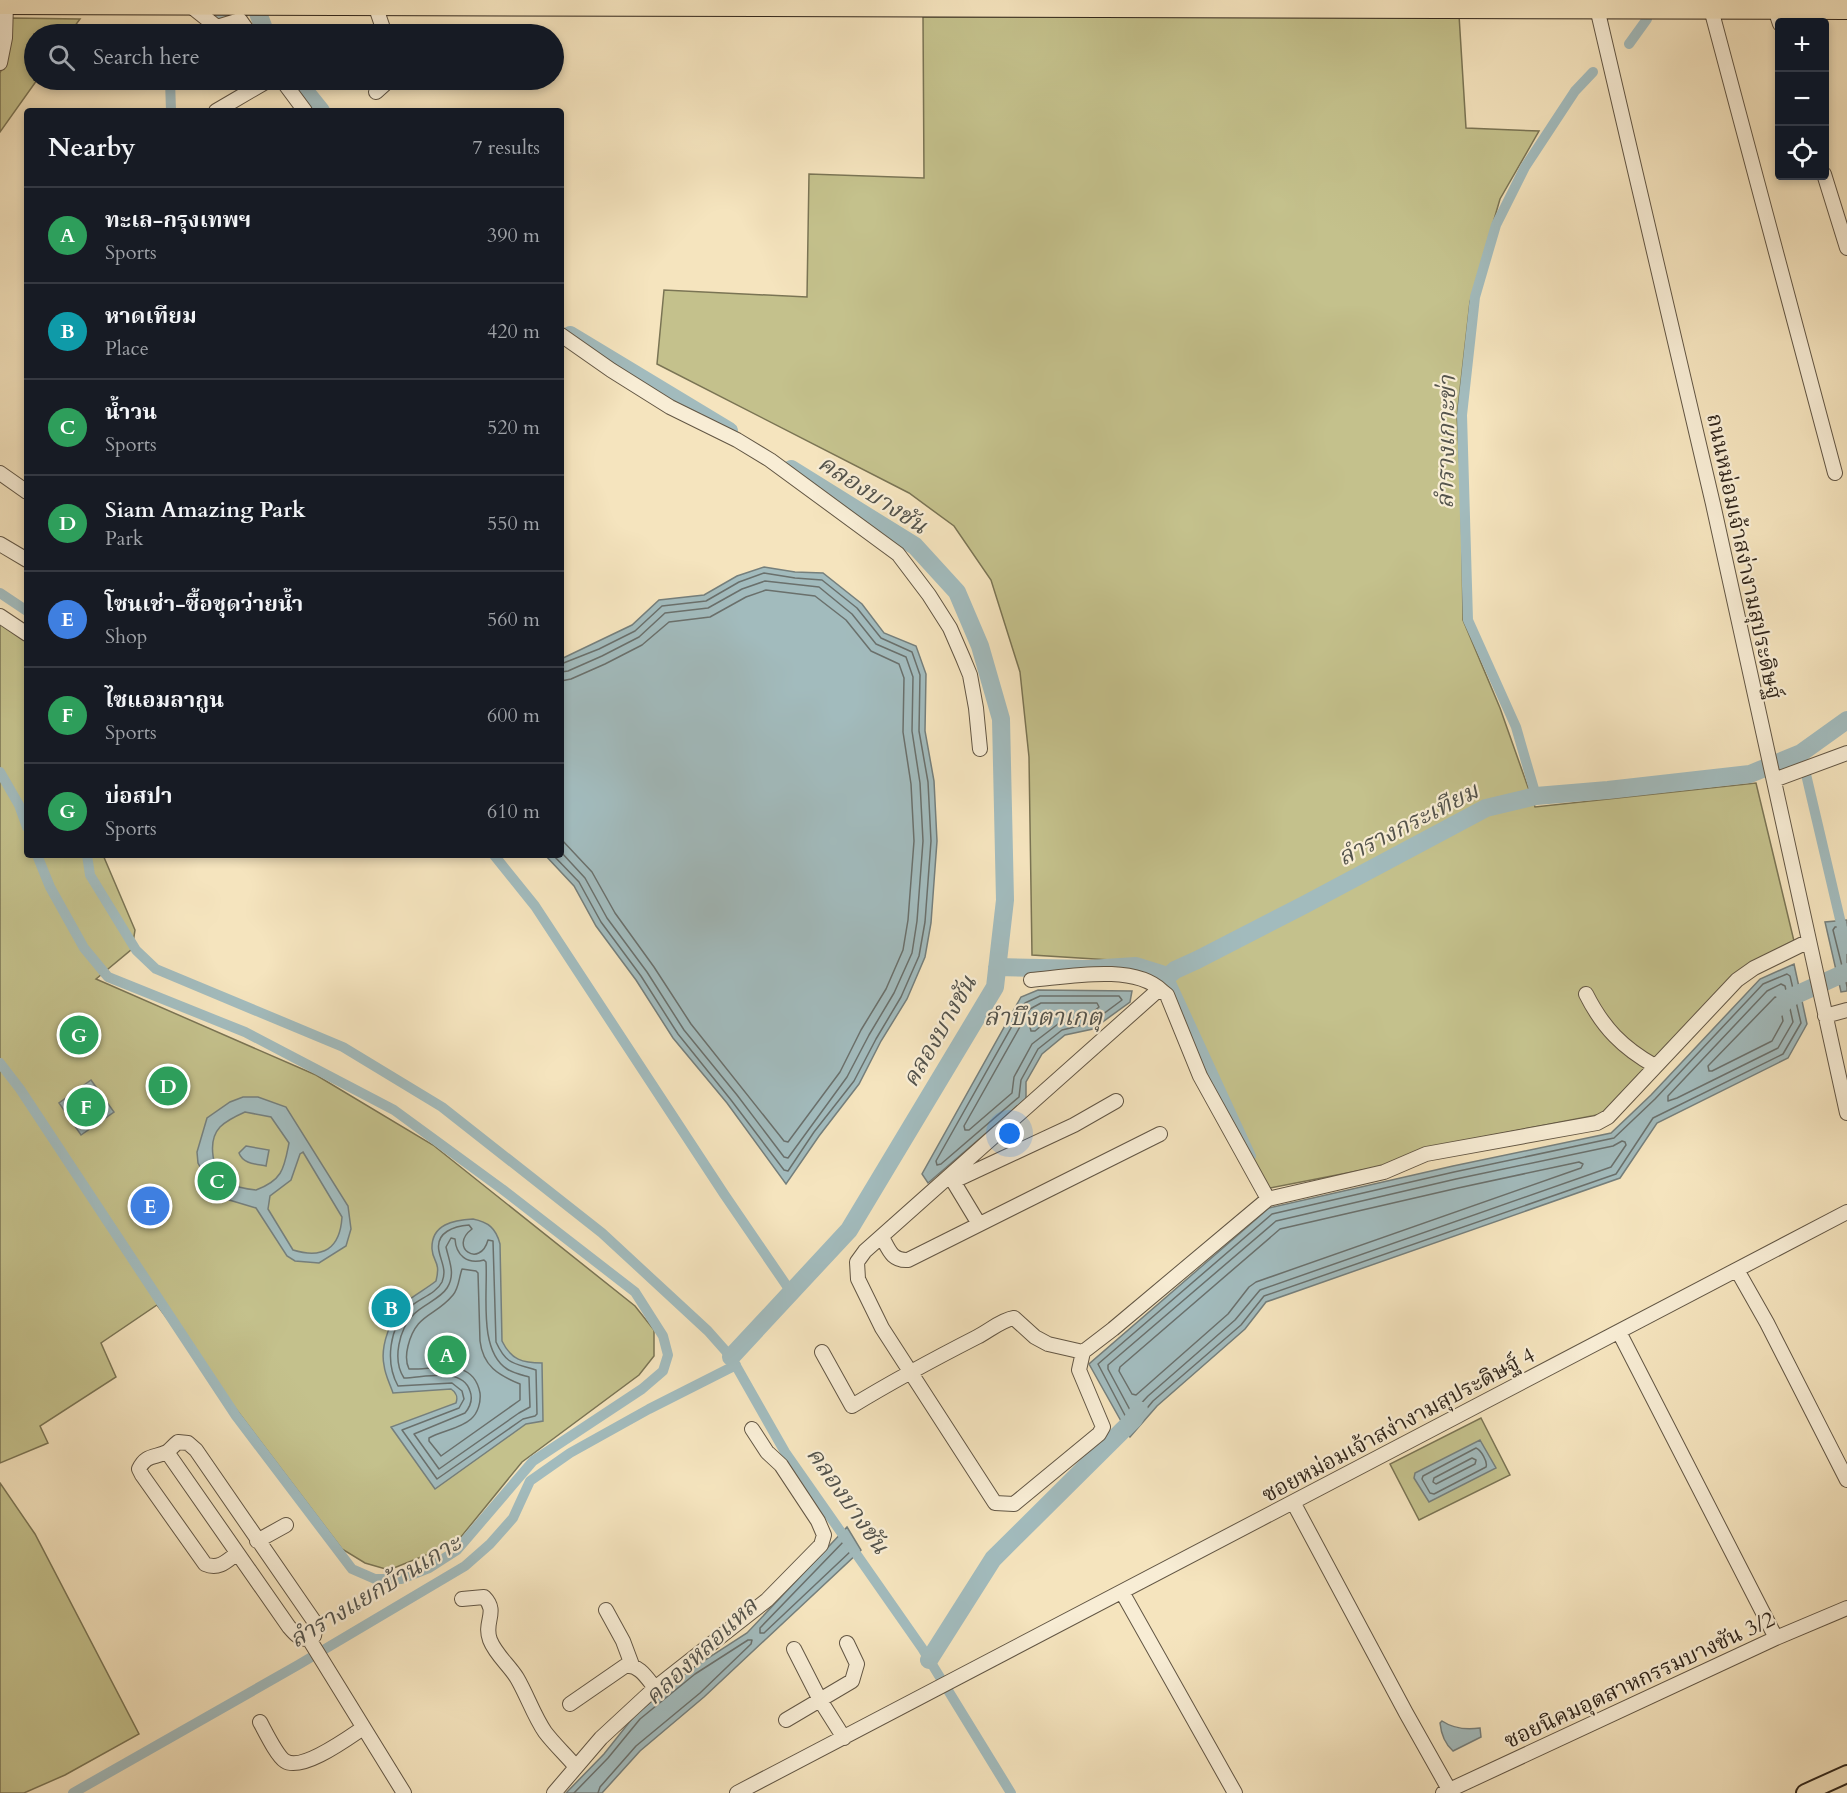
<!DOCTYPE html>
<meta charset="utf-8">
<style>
body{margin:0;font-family:Cardo,"Noto Serif Thai",serif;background:#242831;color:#f1f3f6}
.controls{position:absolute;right:18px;top:18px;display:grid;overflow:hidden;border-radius:6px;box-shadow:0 3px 9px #0003}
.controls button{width:54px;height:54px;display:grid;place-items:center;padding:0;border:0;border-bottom:2px solid #363941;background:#171b24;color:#f1f3f6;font:30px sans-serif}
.you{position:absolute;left:1010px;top:1134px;width:21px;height:21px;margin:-15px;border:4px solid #fff;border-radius:50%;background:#1a73e8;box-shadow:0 0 0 9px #1a73e833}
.badge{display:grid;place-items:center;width:39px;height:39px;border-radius:50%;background:#2563eb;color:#fff;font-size:20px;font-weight:700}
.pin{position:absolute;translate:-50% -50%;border:3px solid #fff;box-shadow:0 2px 6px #0006}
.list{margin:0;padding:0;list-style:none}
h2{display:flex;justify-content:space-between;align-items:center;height:78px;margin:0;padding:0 24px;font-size:26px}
h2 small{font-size:20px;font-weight:400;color:#9ea1a6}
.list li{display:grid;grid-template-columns:39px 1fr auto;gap:18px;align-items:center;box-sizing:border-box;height:96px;padding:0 24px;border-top:2px solid #363941}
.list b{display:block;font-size:22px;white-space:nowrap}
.list p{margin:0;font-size:20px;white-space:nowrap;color:#9ea1a6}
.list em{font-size:20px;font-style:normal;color:#9ea1a6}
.icon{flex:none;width:33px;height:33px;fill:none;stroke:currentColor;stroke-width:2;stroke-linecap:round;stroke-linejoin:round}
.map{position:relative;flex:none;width:1847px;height:1793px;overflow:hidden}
.search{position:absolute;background:#171b24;box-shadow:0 3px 9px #0003;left:24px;top:24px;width:540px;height:66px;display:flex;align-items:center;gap:15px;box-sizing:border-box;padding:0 21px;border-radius:33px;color:#9ea1a6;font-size:22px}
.panel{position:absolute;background:#171b24;box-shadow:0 3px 9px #0003;left:24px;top:108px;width:540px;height:750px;border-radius:6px}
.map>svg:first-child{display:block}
</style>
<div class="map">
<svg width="1847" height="1793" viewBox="0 0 1847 1793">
<rect width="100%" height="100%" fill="#f5e4be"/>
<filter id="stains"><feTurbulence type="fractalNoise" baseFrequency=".00333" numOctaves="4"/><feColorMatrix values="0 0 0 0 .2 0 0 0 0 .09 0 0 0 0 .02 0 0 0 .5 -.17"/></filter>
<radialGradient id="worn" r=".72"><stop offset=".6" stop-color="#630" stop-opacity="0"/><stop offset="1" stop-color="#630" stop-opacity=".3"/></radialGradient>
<path fill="#c4c18c" stroke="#7a7454" stroke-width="1.5" d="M1459 15 1466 128 1539 131 1500 199 1470 302 1457 416 1461 485 1463 620 1500 708 1535 807 1756 783 1794 941 1739 972 1602 1114 1426 1148 1383 1166 1265 1189 1198 1053 1169 982 1142 962 1032 955 1029 757 1020 672 991 580 954 526 909 493 657 364 664 290 807 297 809 174 924 178 923 17Z
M11 18 80 19 69 34H34V80H37L0 132V73L8 55Z
M0 618 27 634V855H103L135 930 132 949 96 979 316 1075 433 1145 635 1306 654 1330V1356L639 1375 522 1462 456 1543 389 1570 365 1563 342 1549 157 1305 101 1343 116 1377 40 1426 48 1443 0 1463Z
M1481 1418 1510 1475 1419 1520 1390 1464Z
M0 1483 35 1534 139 1734 65 1775 24 1793H0Z"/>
<path fill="#a2bbbd" stroke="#757f7c" stroke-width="1.5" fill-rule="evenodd" d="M764 567 795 572 823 573 862 604 884 633 916 646 926 674 925 731 934 781 937 841 931 923 925 957 907 999 881 1041 859 1084 819 1136 786 1184 727 1103 673 1038 636 980 596 926 574 886 545 855H561V659L632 625 659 600 704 595 737 576Z
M1847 920V991L1841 992 1825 922Z
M1794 964 1807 1024 1788 1058 1657 1123 1620 1178 1266 1302 1245 1329 1157 1406 1130 1437 1089 1364 1269 1208 1453 1166 1611 1133 1651 1095 1760 979Z
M1038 990 1132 991 1130 1002 1093 1029 1065 1035 1042 1054 1026 1082V1099L928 1183 922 1174 1021 997Z
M82 1021 87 1026 86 1030 94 1031 97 1036 95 1041 90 1044 85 1043 81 1048 76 1049 72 1046 73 1040 64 1038 62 1033 67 1028H74V1025Z
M91 1080 114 1112 81 1135 59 1103Z
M243 1097H258L286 1107 348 1206 351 1229 346 1246 319 1263 295 1261 287 1256 256 1208 216 1196 198 1163 197 1152 207 1118 230 1102ZM245 1112 271 1117 289 1143C284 1168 283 1180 256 1190 247 1189 236 1187 228 1183 212 1173 207 1141 220 1127 227 1120 236 1116 245 1112ZM303 1152 342 1217C340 1249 323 1259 293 1250L268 1209 270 1196 291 1180 300 1154Z
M246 1146 269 1150 266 1166C256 1164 243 1164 239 1153Z
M473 1219C488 1222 496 1228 500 1244L502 1341C511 1360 523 1363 542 1363L543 1421 526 1424 435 1489 391 1427 456 1403C458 1397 457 1393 451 1389L393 1393C390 1384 385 1375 384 1365 380 1346 391 1317 405 1303 414 1295 426 1289 436 1281 441 1261 433 1263 432 1249 431 1224 454 1220 473 1219Z
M1480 1440 1496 1468 1429 1502 1414 1478 1415 1473Z
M847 1527 861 1550 704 1697 640 1751 602 1793H566L604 1754 635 1715 691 1669 747 1633Z
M1442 1721C1454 1729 1466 1730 1480 1728L1481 1737 1453 1751C1445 1744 1441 1733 1440 1723Z"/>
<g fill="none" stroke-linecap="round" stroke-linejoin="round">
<path stroke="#6a706c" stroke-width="1.5" d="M561 672 568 671 602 656 639 637 665 613 708 608 742 589 765 581 819 587 852 614 876 644 906 657 913 677 912 731 920 783 923 841 917 921 912 953 894 993 869 1035 847 1077 788 1158 784 1157 737 1095 684 1030 647 972 607 918 585 878 561 852
M561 681 571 679 605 664 642 645 669 622 710 617 746 597 766 590 815 596 846 620 871 651 899 664 904 678 903 732 911 784 914 841 908 920 903 950 886 989 861 1030 840 1072 788 1142 784 1141 691 1024 654 967 615 913 592 872 561 839
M553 855 579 882 601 922 641 976 678 1034 731 1100 784 1170 788 1171 814 1132 854 1081 876 1039 901 997 919 956 925 922 931 841 928 782 919 731 920 675 912 652 881 638 857 608 822 580 795 578 764 573 739 582 706 601 662 606 635 631 599 649 561 664
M1847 926 1835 927 1833 930 1847 986
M1787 974 1790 976 1801 1023 1783 1054 1653 1118 1616 1174 1264 1296 1241 1325 1153 1401 1134 1424 1129 1423 1098 1364 1272 1214 1454 1172 1614 1138 1655 1099 1763 984Z
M1781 984 1785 986 1793 1022 1778 1048 1677 1098 1668 1101V1096L1767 991Z
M1040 996H1119L1122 1000 1091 1023 1062 1030 1038 1049 1021 1080 1019 1097 941 1164 937 1165 936 1161 1025 1003Z
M1775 997 1779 999 1783 1021 1772 1041 1712 1071H1709L1708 1066Z
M1041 1003H1097L1099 1007 1088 1016 1058 1024 1032 1044 1014 1077 1012 1093 969 1130H965L964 1126 1030 1009Z
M1043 1012 1050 1013 1052 1017 1035 1031H1031L1030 1027 1037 1015Z
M87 1090 91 1091 104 1110 83 1125 68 1104Z
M1622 1141 1625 1142 1626 1145 1611 1167 1260 1290 1235 1320 1148 1396 1134 1411 1130 1410 1108 1369V1365L1276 1221 1456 1179 1613 1146Z
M1579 1162 1583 1164 1581 1168 1256 1282 1249 1287 1228 1314 1136 1395 1132 1394 1119 1371 1120 1367 1280 1229 1458 1188Z
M469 1225 472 1229C448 1247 480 1269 488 1240L493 1241 496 1342C507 1366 515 1363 536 1370L537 1414 535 1416 523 1419 437 1479 402 1430 459 1408 464 1399 462 1391 452 1383 398 1386C385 1362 389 1328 409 1308 418 1299 436 1294 442 1282 447 1270 441 1262 439 1251 435 1232 455 1226 469 1225Z
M451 1238 455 1239C456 1255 467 1265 484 1260L486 1262C488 1293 478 1350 507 1369 513 1373 522 1375 529 1377L530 1407 519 1413 439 1469 414 1434 465 1413C470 1407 473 1399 470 1391 462 1366 423 1378 404 1378 392 1360 399 1329 414 1314 424 1304 440 1299 447 1288 456 1274 449 1261 446 1247Z
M462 1269 476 1271 478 1273 480 1341C483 1366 498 1375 520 1384V1400L441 1456 429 1441V1438C441 1431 460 1429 471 1419 478 1413 481 1402 480 1393 473 1356 435 1370 409 1369 405 1361 406 1354 408 1346 416 1313 435 1317 453 1295 459 1288 459 1277 462 1269Z
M1476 1448C1481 1450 1488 1462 1486 1467L1434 1494 1430 1493 1422 1479 1423 1476Z
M1472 1458 1476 1460 1475 1464 1436 1484 1433 1482 1434 1478Z
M846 1539 852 1547V1550L764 1633H760V1628Z
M574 1793 608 1758 640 1719 695 1674 748 1640H752L751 1644 700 1693 636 1746 600 1787 598 1793"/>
<path stroke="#a2bbbd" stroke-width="10" d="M195 34 220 16 245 12
M1629 44 1647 19
M170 80 171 111
M0 593 27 611
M1801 753 1847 949
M0 772 19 805 27 827
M1536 796 1516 727 1468 620 1462 415 1475 297 1496 225 1525 167 1575 91 1593 72
M87 855 90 875 136 950 156 969 343 1047 442 1107 602 1233 708 1331 731 1357 785 1452 922 1648 1011 1793
M494 855 535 906 724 1194 791 1292
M1168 976 1251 1156
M0 1063 20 1089 236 1416 352 1569 375 1579H401L429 1568 457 1550 533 1461 642 1389 663 1371 668 1355 663 1336 635 1292 502 1189 394 1110 245 1032 108 977 84 948 50 887 37 855
M73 1793 298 1665 465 1566 490 1544 513 1518 530 1481 570 1453 649 1409 736 1365"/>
<path stroke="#a2bbbd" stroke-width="18" d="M253 0 266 34
M296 80 321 111
M570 335 729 431
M997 967 1089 969 1136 966 1168 976 1175 970 1197 960 1304 905 1486 808 1536 796 1608 790 1750 774 1801 753 1847 720
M1780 1007 1787 999 1847 972
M731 1357 849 1230 995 987 1005 900 1001 719 980 646 957 592 915 546 791 469
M929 1660 993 1559 1134 1419 1139 1410"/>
<defs>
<path id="minor" d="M188 4 217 27 240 20 250 34
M375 5 385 34
M1597 8 1713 504 1847 1113
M1711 9 1835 473
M1775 9 1780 24
M0 63 5 38 6 4
M282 80 305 111
M376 92 386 83 387 80
M216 111 269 80
M1824 174 1847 248
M561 335 611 370 670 407 737 440 770 460 898 554 929 595 950 628 963 658 970 675 976 708 980 749
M0 473 27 492
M0 544 27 560
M0 616 27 634
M1774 780 1847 753
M1031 980C1067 977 1134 963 1162 991
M1586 994C1603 1028 1623 1048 1655 1066
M1825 1016 1847 1010
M950 1176 979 1224
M954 1181 1074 1125 1116 1101
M1268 1199 1200 1076 1167 995 1162 991 1156 992 865 1251 857 1262 858 1279 882 1328 995 1503 1014 1504 1099 1434 1103 1427 1079 1370 1083 1352 1113 1329 1268 1199 1384 1172 1426 1154 1597 1123 1608 1117 1737 980 1754 968 1809 941
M882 1237C889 1250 892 1261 908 1260L1160 1134
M1737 1270 1767 1323 1847 1480
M1619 1332 1776 1638
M822 1352 852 1406C893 1381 934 1359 977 1337 989 1331 1001 1320 1014 1318L1035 1337 1048 1344 1083 1352
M167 1452 289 1627C295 1634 300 1640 309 1639
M1293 1502 1406 1713 1451 1793
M257 1541 286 1525
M237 1553C227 1561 219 1570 205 1564L142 1475 139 1469C146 1454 155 1458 167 1452 170 1450 174 1445 178 1442L188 1443 196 1450 316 1624 314 1636 309 1639
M1122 1592 1235 1793
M462 1599 484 1597C499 1612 483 1622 490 1640 496 1655 509 1665 517 1678 527 1695 534 1716 545 1732 554 1744 566 1755 576 1767
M606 1610 623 1641 632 1665
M309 1639 404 1793
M794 1649 820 1700 844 1738
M570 1704 625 1666C639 1664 647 1678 655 1688
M786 1720 852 1681 857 1664 847 1643
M260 1722C265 1731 277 1756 285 1761 302 1772 348 1738 363 1728
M554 1793 601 1738 655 1688 767 1600 821 1545 824 1535 818 1521 781 1465 767 1452 752 1429
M737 1793 1847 1212
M1443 1793 1776 1638 1847 1608"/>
<path id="major" d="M1805 1793 1847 1774"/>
<path id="highway" d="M0 4 1847 9"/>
</defs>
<use href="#minor" stroke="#625644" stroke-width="16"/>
<use href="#major" stroke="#31261b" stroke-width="20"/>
<use href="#highway" stroke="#31261b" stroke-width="22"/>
<use href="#minor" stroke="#f8edd5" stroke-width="14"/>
<use href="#major" stroke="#f5e4be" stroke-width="16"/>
<use href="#highway" stroke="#f5e4be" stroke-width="20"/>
</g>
<g text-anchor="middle" stroke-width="4.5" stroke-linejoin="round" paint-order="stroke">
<g font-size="22" fill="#31261b" stroke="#f8edd5">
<text transform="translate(1745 556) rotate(78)" y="8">ถนนหม่อมเจ้าสง่างามสุประดิษฐ์</text>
<text transform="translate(1398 1424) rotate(-28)" y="8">ซอยหม่อมเจ้าสง่างามสุประดิษฐ์ 4</text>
<text transform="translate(1639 1679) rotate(-25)" y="8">ซอยนิคมอุตสาหกรรมบางชัน 3/2</text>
</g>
<g font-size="24" font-style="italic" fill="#53534c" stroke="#f8edd5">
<text transform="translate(1446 442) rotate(-89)" y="8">ลำรางเกาะข่า</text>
<text transform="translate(873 494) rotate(33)" y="8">คลองบางชัน</text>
<text transform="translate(1408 824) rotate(-27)" y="8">ลำรางกระเทียม</text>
<text x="1043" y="1025">ลำบึงตาเกตุ</text>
<text transform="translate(939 1031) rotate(-60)" y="8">คลองบางชัน</text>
<text transform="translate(848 1500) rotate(55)" y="8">คลองบางชัน</text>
<text transform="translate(375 1591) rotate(-31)" y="8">ลำรางแยกบ้านเกาะ</text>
<text transform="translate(701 1651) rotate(-43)" y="8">คลองหลอแหล</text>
</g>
</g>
<rect width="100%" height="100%" filter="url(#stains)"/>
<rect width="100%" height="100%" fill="url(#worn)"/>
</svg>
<div class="controls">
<button>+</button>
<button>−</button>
<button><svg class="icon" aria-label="locate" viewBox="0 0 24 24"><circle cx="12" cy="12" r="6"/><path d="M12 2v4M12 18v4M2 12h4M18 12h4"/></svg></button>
</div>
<div class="you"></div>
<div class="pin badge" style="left:447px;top:1355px;background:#2e9e5b">A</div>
<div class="pin badge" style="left:391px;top:1308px;background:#0f9aa8">B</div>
<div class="pin badge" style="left:217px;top:1181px;background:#2e9e5b">C</div>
<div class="pin badge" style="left:168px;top:1086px;background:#2e9e5b">D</div>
<div class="pin badge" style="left:150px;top:1206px;background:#3f7fe0">E</div>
<div class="pin badge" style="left:86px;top:1107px;background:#2e9e5b">F</div>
<div class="pin badge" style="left:79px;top:1035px;background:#2e9e5b">G</div>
<div class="search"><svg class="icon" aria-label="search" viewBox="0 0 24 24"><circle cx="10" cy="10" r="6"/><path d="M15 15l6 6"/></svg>Search here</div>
<section class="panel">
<h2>Nearby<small>7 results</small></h2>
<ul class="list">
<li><span class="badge" style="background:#2e9e5b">A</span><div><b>ทะเล-กรุงเทพฯ</b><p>Sports</p></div><em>390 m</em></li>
<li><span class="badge" style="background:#0f9aa8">B</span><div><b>หาดเทียม</b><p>Place</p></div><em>420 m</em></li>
<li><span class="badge" style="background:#2e9e5b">C</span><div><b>น้ำวน</b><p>Sports</p></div><em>520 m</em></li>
<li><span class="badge" style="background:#2e9e5b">D</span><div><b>Siam Amazing Park</b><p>Park</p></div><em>550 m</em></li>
<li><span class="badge" style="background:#3f7fe0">E</span><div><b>โซนเช่า-ซื้อชุดว่ายน้ำ</b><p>Shop</p></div><em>560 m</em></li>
<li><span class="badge" style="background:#2e9e5b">F</span><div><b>ไซแอมลากูน</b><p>Sports</p></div><em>600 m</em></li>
<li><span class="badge" style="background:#2e9e5b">G</span><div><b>บ่อสปา</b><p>Sports</p></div><em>610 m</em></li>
</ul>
</section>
</div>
